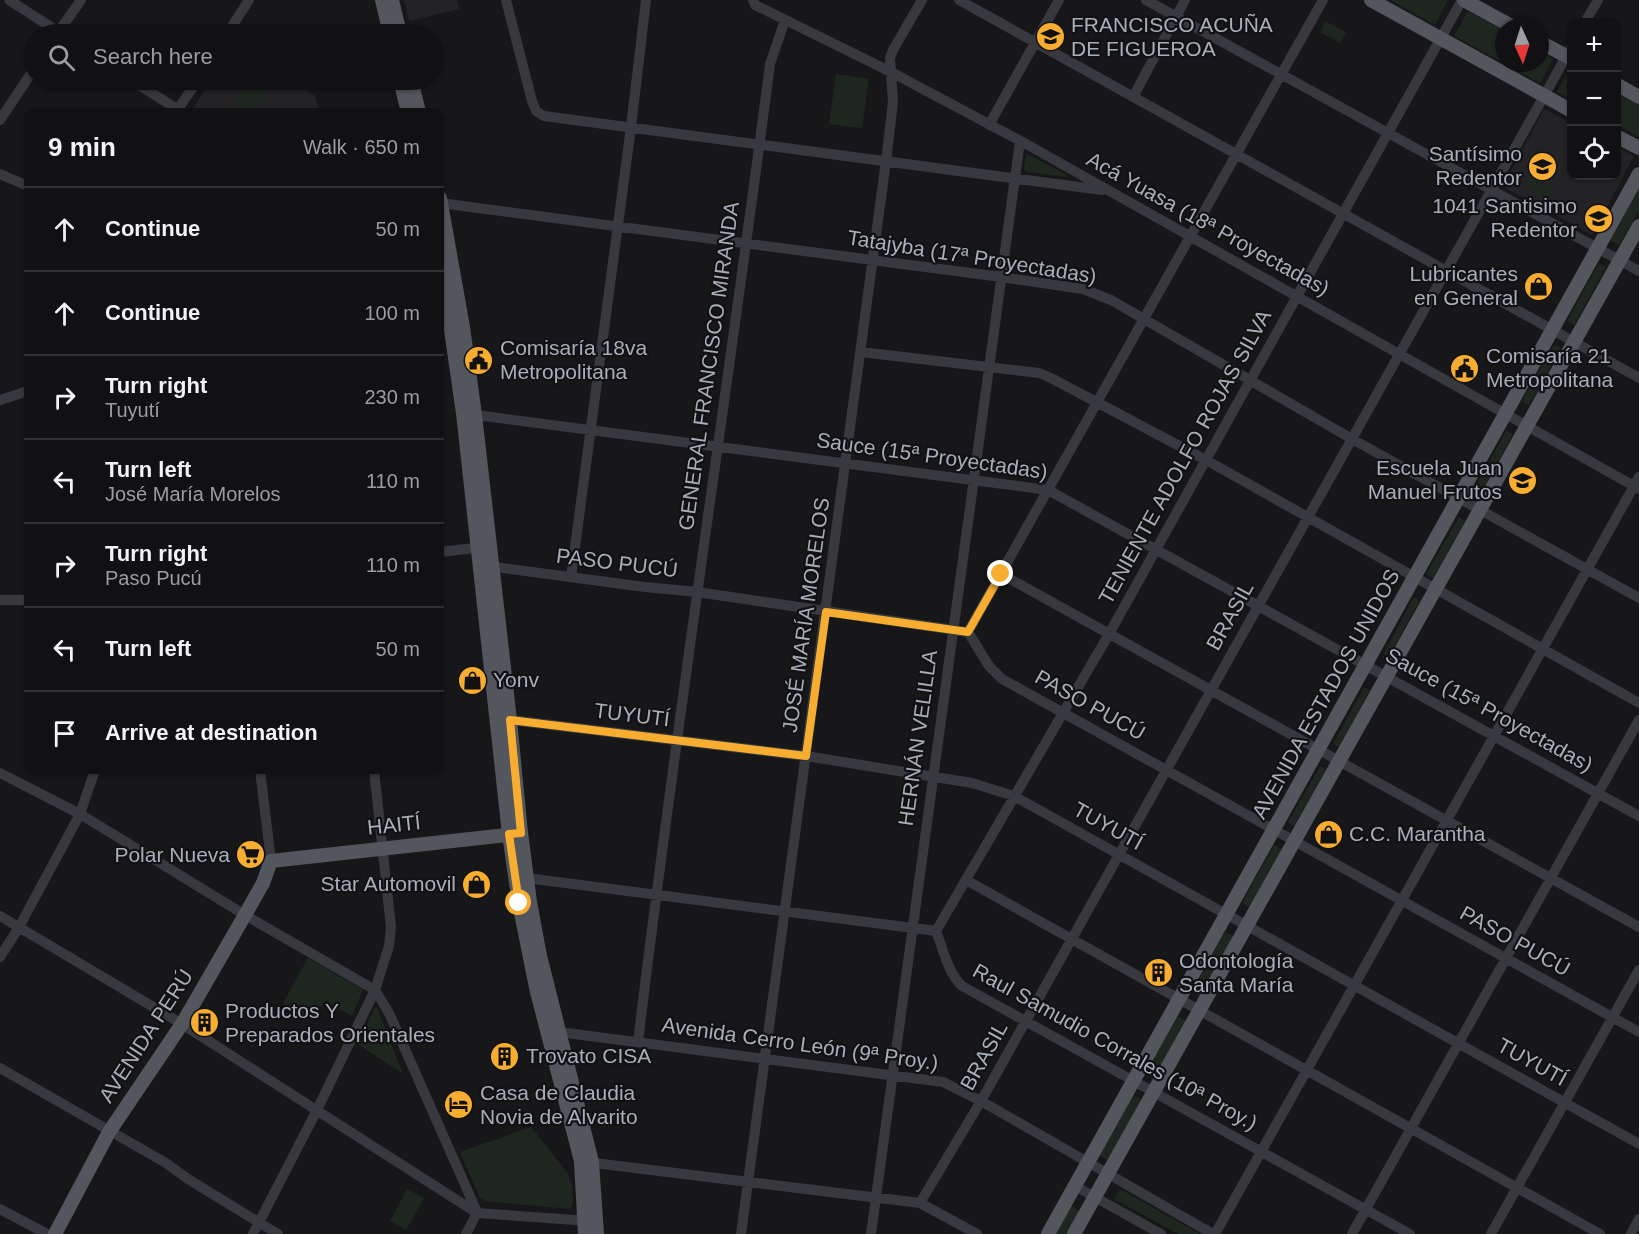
<!DOCTYPE html>
<meta charset="utf-8">
<style>
body{margin:0;font-family:Helvetica,sans-serif;background:#1e1f21;color:#f1f3f6}
.controls{position:absolute;right:18px;top:18px;display:grid;overflow:hidden;border-radius:12px;box-shadow:0 2px 4px #0004}
.controls button{width:54px;height:54px;display:grid;place-items:center;padding:0;border:0;border-bottom:2px solid #303133;background:#111113;color:#f1f3f6;font:30px sans-serif}
.compass{position:absolute;left:1495px;top:18px;width:54px;height:54px;border-radius:50%;background:#111113;box-shadow:0 2px 4px #0004;rotate:177deg}
.stop{position:absolute;width:18px;height:18px;margin:-14px;border:4px solid #f7ad30;border-radius:50%;background:#fff}
.stop.end{background:#f7ad30;border-color:#fff;box-shadow:0 2px 6px #0008}
.list{margin:0;padding:0;list-style:none}
h2{display:flex;justify-content:space-between;align-items:center;height:78px;margin:0;padding:0 24px;font-size:26px}
h2 small{font-size:20px;font-weight:400;color:#9c9da0}
.list li{display:grid;grid-template-columns:39px 1fr auto;gap:18px;align-items:center;box-sizing:border-box;height:84px;padding:0 24px;border-top:2px solid #303133}
.list b{display:block;font-size:22px;white-space:nowrap}
.list p{margin:0;font-size:20px;white-space:nowrap;color:#9c9da0}
.list em{font-size:20px;font-style:normal;color:#9c9da0}
.icon{flex:none;width:33px;height:33px;fill:none;stroke:currentColor;stroke-width:2;stroke-linecap:round;stroke-linejoin:round}
.map{position:relative;flex:none;width:1639px;height:1234px;overflow:hidden}
.search{position:absolute;background:#111113;box-shadow:0 2px 4px #0004;left:24px;top:24px;width:420px;height:66px;display:flex;align-items:center;gap:15px;box-sizing:border-box;padding:0 21px;border-radius:33px;color:#9c9da0;font-size:22px}
.panel{position:absolute;background:#111113;box-shadow:0 2px 4px #0004;left:24px;top:108px;width:420px;height:666px;border-radius:12px}
.map>svg:first-child{display:block}
</style>
<div class="map">
<svg width="1639" height="1234" viewBox="0 0 1639 1234">
<rect width="100%" height="100%" fill="#171719"/>
<path fill="#232326" d="M404 0H457L459 9 409 21Z
M211 80H290L315 96 320 112H191Z
M1544 109 1571 123 1572 176H1616L1617 147 1634 156 1592 235 1507 189 1504 184Z"/>
<path fill="#1e271f" d="M1390 0H1448L1435 25Z
M1468 11 1504 31V63H1540V51L1553 59 1540 83 1454 36Z
M1325 21 1346 32 1340 43 1320 32Z
M1570 68H1572L1571 100 1557 92Z
M836 74 869 79 862 128 829 124Z
M250 80 266 90 252 112H229Z
M1616 93 1639 105V137L1617 125Z
M1028 154 1067 175 1068 177 1027 172 1024 169 1026 155Z
M1530 174 1552 187 1545 198 1524 185Z
M1639 188V211L1619 245 1610 240Z
M1599 263 1606 267 1574 325 1567 321Z
M1554 345 1561 348 1529 405 1522 401Z
M1506 431 1513 434 1478 497 1472 493Z
M1459 517 1465 521 1433 578 1426 574Z
M1414 597 1420 600 1387 660 1382 657Z
M1364 687 1370 690 1339 747 1333 744Z
M1320 766 1326 769 1294 826 1288 822Z
M1274 845 1282 849 1250 908 1242 903Z
M1225 932 1234 936 1200 997 1192 992Z
M308 958 363 990 352 1016 325 1001 312 1020 283 1003Z
M375 1007 377 1008 403 1074 358 1044Z
M1177 1016 1187 1021 1155 1078 1145 1073Z
M1133 1095 1143 1100 1110 1161 1099 1155Z
M531 1127 567 1172 572 1186 573 1205 570 1209 485 1201 480 1198 460 1152Z
M407 1189 424 1198 406 1230 390 1221Z
M1120 1189 1200 1234H1178L1114 1199Z
M1071 1205 1080 1212 1067 1234H1055Z"/>
<g fill="none" stroke-linecap="round" stroke-linejoin="round">
<path stroke="#37393e" stroke-width="10" d="M9 0 62 34
M506 0 532 101 536 111 544 116 1102 190
M753 0 755 5 891 72 1028 145 1639 489
M959 0 1639 378
M1146 0 1639 271
M1585 22 1598 0
M57 34 81 0
M227 34 249 0
M131 80 182 112
M1133 97 1185 0
M176 112 198 80
M0 120 34 69
M989 125 1059 0
M0 174 28 186
M440 203 1001 277 1083 289 1111 300 1352 439 1639 598
M861 352 1039 373 1051 378 1206 460 1639 703
M0 400 28 391
M468 414 1048 490 1639 816
M440 552 483 547
M488 566 645 587 697 592 968 632 989 666 1002 679 1639 1032
M1001 574 1639 927
M571 577 631 127 646 0
M0 600H28
M968 632 1323 0
M503 719 806 756 972 783 1014 796 1639 1144
M260 770 271 861
M0 773 80 814 245 915 375 990 389 1013 477 1212
M527 878 936 931
M966 880 1600 1234
M0 916 182 1024 477 1213 590 1221
M936 931 1109 634 1462 0
M936 931C943 949 948 973 962 986L1410 1234
M0 957 18 929 80 814 95 770
M559 1032 943 1082 981 1101 1213 1234
M638 1042C677 715 728 390 770 64L785 20
M0 1068 166 1163 188 1179 278 1234
M586 1162 920 1203 977 1234
M1075 1186 1161 1234
M920 1203 981 1101 1572 46
M0 1209 47 1234
M253 1234 317 1110 375 990 389 946 391 927 374 770
M466 1234 477 1213
M741 1234 886 161 893 102 890 58 893 50 922 0
M871 1234 1020 141
M1215 1234 1639 477
M1352 1234 1639 720
M1491 1234 1639 970
M1631 1234 1639 1219"/>
<path stroke="#53565d" stroke-width="14" d="M382 0 390 34
M392 0 400 34
M1371 0 1572 111
M1464 0 1513 27
M1540 42 1572 59
M400 80 408 112
M411 80 419 112
M1616 84 1639 97
M1616 136 1639 148
M440 198 463 327 475 415 510 720 521 833 530 902 540 956 592 1162 597 1234
M440 254 463 413 509 834 519 903 537 992 581 1161 585 1234
M55 1234 109 1132 182 1024 245 915 263 883 271 861 516 834
M1048 1234 1639 174
M1074 1234 1639 226"/>
</g>
<g fill="none" stroke-linecap="round" stroke-linejoin="round">
<path stroke="#f7ad30" stroke-width="8" d="M519 903 509 834 521 833 510 720 806 756 826 612 968 632 1001 574"/>
</g>
<defs>
<symbol id="school-disc" viewBox="-11 -11 22 22"><circle r="9.5" fill="#f7ad30" stroke="#121214"/><path d="M0-5L7-2L0 1L-7-2ZM-4 1L0 2.5L4 1V4Q0 6-4 4Z" fill="#111"/></symbol>
<symbol id="shop-disc" viewBox="-11 -11 22 22"><circle r="9.5" fill="#f7ad30" stroke="#121214"/><path d="M-5-2.5h2.3a2.7 3.5 0 0 1 5.4 0H5L5.5 6h-11ZM-1.5-2.5h3a1.5 2.3 0 0 0-3 0Z" fill="#111"/></symbol>
<symbol id="civic-disc" viewBox="-11 -11 22 22"><circle r="9.5" fill="#f7ad30" stroke="#121214"/><path d="M-.6-6.5H3V-4.5H.6V-3L4-1V1h2V6H-6V1h2V-1L-.6-3ZM-1.2 2.5V6h2.4V2.5Z" fill="#111"/></symbol>
<symbol id="university-disc" viewBox="-11 -11 22 22"><circle r="9.5" fill="#f7ad30" stroke="#121214"/><path d="M0-5L7-2L0 1L-7-2ZM-4 1L0 2.5L4 1V4Q0 6-4 4Z" fill="#111"/></symbol>
<symbol id="supermarket-disc" viewBox="-11 -11 22 22"><circle r="9.5" fill="#f7ad30" stroke="#121214"/><path d="M-6-5.5h2.5l.6 2H6L4.5 2H-2.5L-4.4-4H-6ZM-1.5 3.2a1.3 1.3 0 1 0 .1 0ZM3 3.2a1.3 1.3 0 1 0 .1 0Z" fill="#111"/></symbol>
<symbol id="building-disc" viewBox="-11 -11 22 22"><circle r="9.5" fill="#f7ad30" stroke="#121214"/><path d="M-4-6H4V6H1V3H-1V6H-4ZM-2.5-4.3h1.7v1.8h-1.7ZM.8-4.3h1.7v1.8H.8ZM-2.5-1h1.7V.8h-1.7ZM.8-1h1.7V.8H.8Z" fill="#111"/></symbol>
<symbol id="hotel-disc" viewBox="-11 -11 22 22"><circle r="9.5" fill="#f7ad30" stroke="#121214"/><path d="M-6-4.5h1.5V1H6V5H4.5V3h-9V5H-6ZM-4 0a1.8 1.8 0 1 1 3.6 0ZM.5 0V-2.5h3Q6-2.5 6 0Z" fill="#111"/></symbol>
</defs>
<g fill-rule="evenodd">
<use href="#school-disc" x="1034" y="20" width="33" height="33"/>
<use href="#school-disc" x="1526" y="150" width="33" height="33"/>
<use href="#school-disc" x="1582" y="202" width="33" height="33"/>
<use href="#shop-disc" x="1522" y="270" width="33" height="33"/>
<use href="#civic-disc" x="462" y="344" width="33" height="33"/>
<use href="#civic-disc" x="1448" y="352" width="33" height="33"/>
<use href="#university-disc" x="1506" y="464" width="33" height="33"/>
<use href="#shop-disc" x="456" y="664" width="33" height="33"/>
<use href="#shop-disc" x="1312" y="818" width="33" height="33"/>
<use href="#supermarket-disc" x="234" y="838" width="33" height="33"/>
<use href="#shop-disc" x="460" y="868" width="33" height="33"/>
<use href="#building-disc" x="1142" y="956" width="33" height="33"/>
<use href="#building-disc" x="188" y="1006" width="33" height="33"/>
<use href="#building-disc" x="488" y="1040" width="33" height="33"/>
<use href="#hotel-disc" x="442" y="1088" width="33" height="33"/>
</g>
<g text-anchor="middle" stroke-width="4.5" stroke-linejoin="round" paint-order="stroke">
<g font-size="21" fill="#a8aeb9" stroke="#121214" text-anchor="start">
<text x="1071" y="32">FRANCISCO ACUÑA<tspan x="1071" dy="24">DE FIGUEROA</tspan></text>
<text x="1522" y="161" text-anchor="end">Santísimo<tspan x="1522" dy="24">Redentor</tspan></text>
<text x="1577" y="213" text-anchor="end">1041 Santisimo<tspan x="1577" dy="24">Redentor</tspan></text>
<text x="1518" y="281" text-anchor="end">Lubricantes<tspan x="1518" dy="24">en General</tspan></text>
<text x="500" y="355">Comisaría 18va<tspan x="500" dy="24">Metropolitana</tspan></text>
<text x="1486" y="363">Comisaría 21<tspan x="1486" dy="24">Metropolitana</tspan></text>
<text x="1502" y="475" text-anchor="end">Escuela Juan<tspan x="1502" dy="24">Manuel Frutos</tspan></text>
<text x="493" y="687">Yonv</text>
<text x="1349" y="841">C.C. Marantha</text>
<text x="230" y="862" text-anchor="end">Polar Nueva</text>
<text x="456" y="891" text-anchor="end">Star Automovil</text>
<text x="1179" y="968">Odontología<tspan x="1179" dy="24">Santa María</tspan></text>
<text x="225" y="1018">Productos Y<tspan x="225" dy="24">Preparados Orientales</tspan></text>
<text x="526" y="1063">Trovato CISA</text>
<text x="480" y="1100">Casa de Claudia<tspan x="480" dy="24">Novia de Alvarito</tspan></text>
</g>
<g font-size="21" fill="#a8aeb9" stroke="#121214">
<text transform="translate(1208 224) rotate(29)" y="7">Acá Yuasa (18ª Proyectadas)</text>
<text transform="translate(972 257) rotate(9)" y="7">Tatajyba (17ª Proyectadas)</text>
<text transform="translate(709 366) rotate(-82)" y="7">GENERAL FRANCISCO MIRANDA</text>
<text transform="translate(932 456) rotate(8)" y="7">Sauce (15ª Proyectadas)</text>
<text transform="translate(1185 457) rotate(-61)" y="7">TENIENTE ADOLFO ROJAS SILVA</text>
<text transform="translate(617 563) rotate(7)" y="7">PASO PUCÚ</text>
<text transform="translate(806 615) rotate(-82)" y="7">JOSÉ MARÍA MORELOS</text>
<text transform="translate(1230 616) rotate(-61)" y="7">BRASIL</text>
<text transform="translate(1326 694) rotate(-61)" y="7">AVENIDA ESTADOS UNIDOS</text>
<text transform="translate(1090 705) rotate(29)" y="7">PASO PUCÚ</text>
<text transform="translate(1489 710) rotate(29)" y="7">Sauce (15ª Proyectadas)</text>
<text transform="translate(632 715) rotate(7)" y="7">TUYUTÍ</text>
<text transform="translate(918 738) rotate(-82)" y="7">HERNÁN VELILLA</text>
<text transform="translate(394 825) rotate(-6)" y="7">HAITÍ</text>
<text transform="translate(1108 826) rotate(29)" y="7">TUYUTÍ</text>
<text transform="translate(1515 941) rotate(29)" y="7">PASO PUCÚ</text>
<text transform="translate(146 1036) rotate(-57)" y="7">AVENIDA PERÚ</text>
<text transform="translate(800 1044) rotate(8)" y="7">Avenida Cerro León (9ª Proy.)</text>
<text transform="translate(1115 1047) rotate(29)" y="7">Raul Samudio Corrales (10ª Proy.)</text>
<text transform="translate(984 1056) rotate(-61)" y="7">BRASIL</text>
<text transform="translate(1532 1062) rotate(29)" y="7">TUYUTÍ</text>
</g>
</g>
</svg>
<div class="controls">
<button>+</button>
<button>−</button>
<button><svg class="icon" aria-label="locate" viewBox="0 0 24 24"><circle cx="12" cy="12" r="6"/><path d="M12 2v4M12 18v4M2 12h4M18 12h4"/></svg></button>
</div>
<svg class="compass" viewBox="-18 -18 36 36"><path d="M0-13l5 13h-10z" fill="#e53935"/><path d="M0 13l5-13h-10z" fill="#9c9da0"/></svg>
<div class="stop" style="left:519px;top:903px"></div>
<div class="stop end" style="left:1001px;top:574px"></div>
<div class="search"><svg class="icon" aria-label="search" viewBox="0 0 24 24"><circle cx="10" cy="10" r="6"/><path d="M15 15l6 6"/></svg>Search here</div>
<section class="panel">
<h2>9 min<small>Walk · 650 m</small></h2>
<ul class="list">
<li><svg class="icon" aria-label="ahead" viewBox="0 0 24 24"><path d="M12 20V5M6 11l6-6 6 6"/></svg><div><b>Continue</b></div><em>50 m</em></li>
<li><svg class="icon" aria-label="ahead" viewBox="0 0 24 24"><path d="M12 20V5M6 11l6-6 6 6"/></svg><div><b>Continue</b></div><em>100 m</em></li>
<li><svg class="icon" aria-label="right" viewBox="0 0 24 24"><path d="M7 20v-9h11M14 6l5 5-5 5"/></svg><div><b>Turn right</b><p>Tuyutí</p></div><em>230 m</em></li>
<li><svg class="icon" aria-label="left" viewBox="0 0 24 24"><path d="M17 20v-9H6M10 6l-5 5 5 5"/></svg><div><b>Turn left</b><p>José María Morelos</p></div><em>110 m</em></li>
<li><svg class="icon" aria-label="right" viewBox="0 0 24 24"><path d="M7 20v-9h11M14 6l5 5-5 5"/></svg><div><b>Turn right</b><p>Paso Pucú</p></div><em>110 m</em></li>
<li><svg class="icon" aria-label="left" viewBox="0 0 24 24"><path d="M17 20v-9H6M10 6l-5 5 5 5"/></svg><div><b>Turn left</b></div><em>50 m</em></li>
<li><svg class="icon" aria-label="arrive" viewBox="0 0 24 24"><path d="M6 21V4h12l-3 4 3 4H6"/></svg><div><b>Arrive at destination</b></div></li>
</ul>
</section>
</div>
